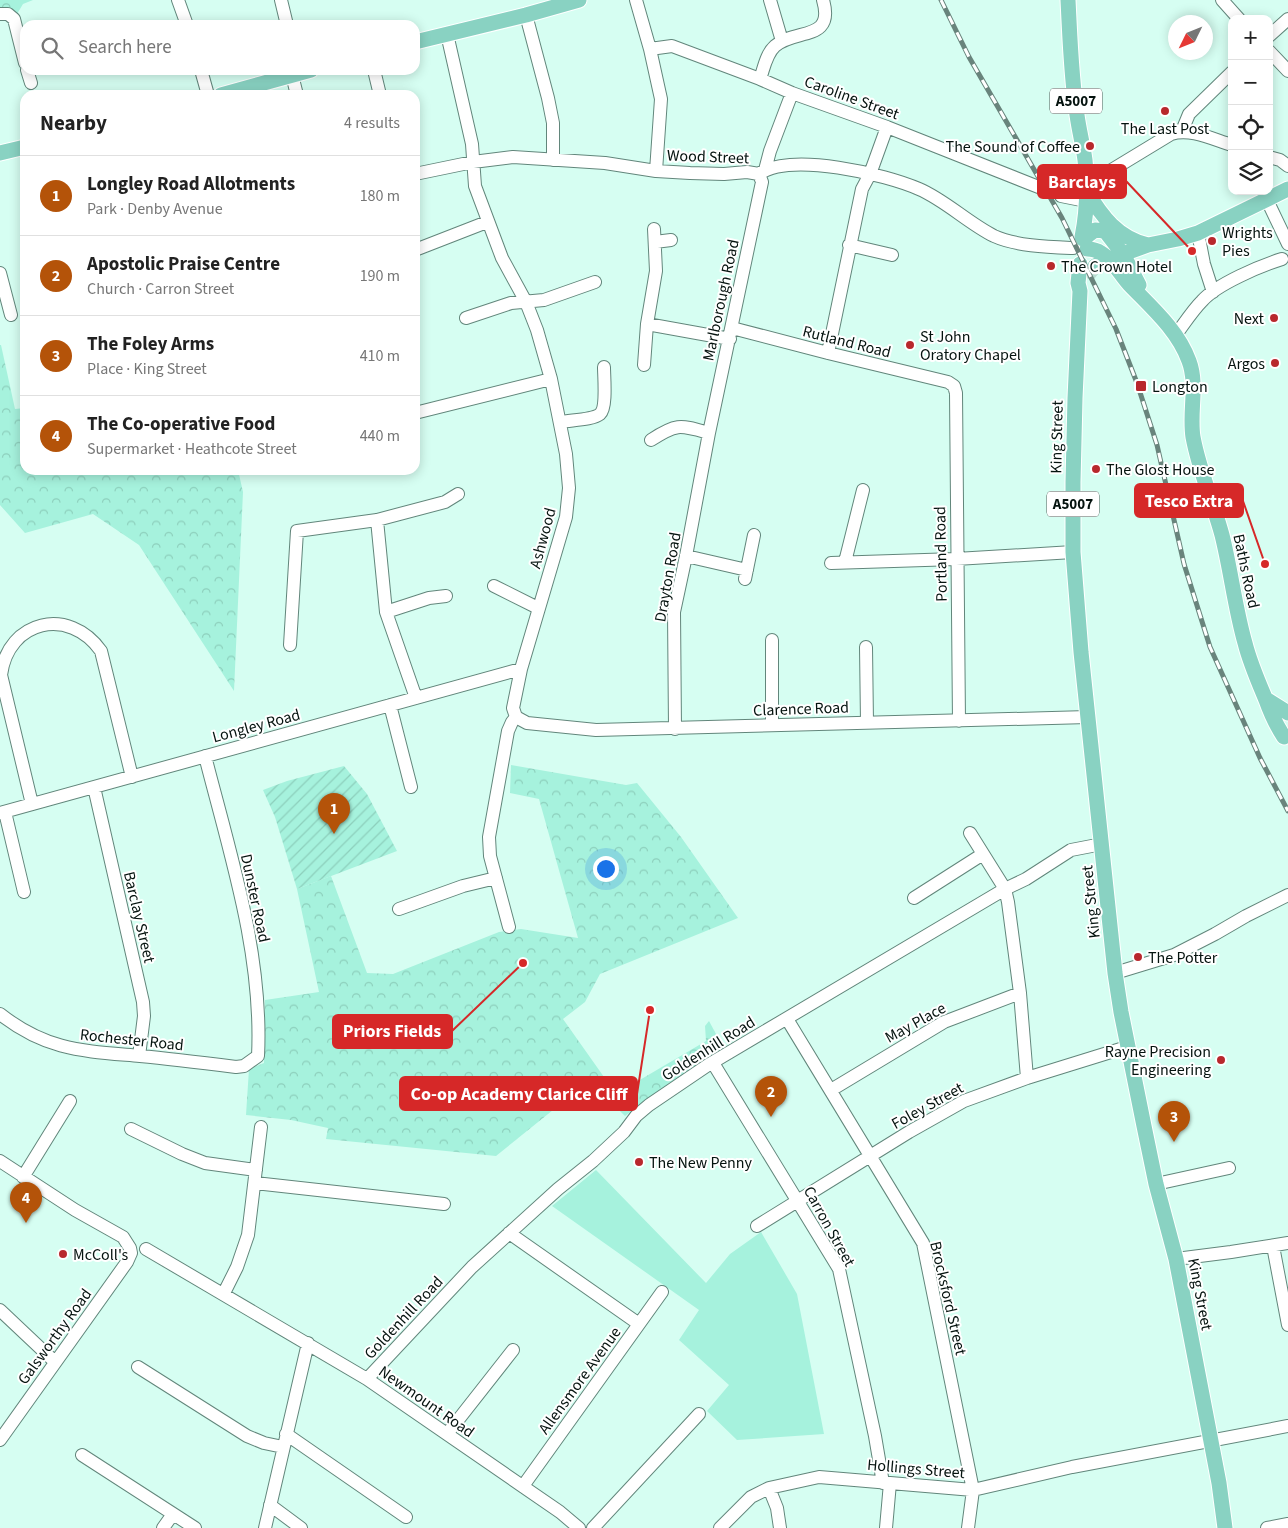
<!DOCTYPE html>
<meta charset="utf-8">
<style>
body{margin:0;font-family:"Source Sans 3",sans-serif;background:#f2f2f2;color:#222}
.controls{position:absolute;right:15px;top:15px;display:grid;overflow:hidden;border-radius:10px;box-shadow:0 2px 12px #0003}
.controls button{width:45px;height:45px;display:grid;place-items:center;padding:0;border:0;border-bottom:1px solid #e0e0e0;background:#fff;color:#222;font:25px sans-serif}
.compass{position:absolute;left:1168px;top:15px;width:45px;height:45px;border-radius:50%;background:#fff;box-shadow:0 2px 12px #0003;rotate:227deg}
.you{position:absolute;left:605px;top:868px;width:18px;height:18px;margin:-12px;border:4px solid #fff;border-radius:50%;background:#1a73e8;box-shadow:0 0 0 8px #1a73e833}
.badge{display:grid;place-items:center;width:32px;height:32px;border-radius:50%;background:#b45309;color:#fff;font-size:16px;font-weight:700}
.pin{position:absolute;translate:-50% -41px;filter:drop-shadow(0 1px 2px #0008)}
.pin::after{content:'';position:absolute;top:26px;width:18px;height:15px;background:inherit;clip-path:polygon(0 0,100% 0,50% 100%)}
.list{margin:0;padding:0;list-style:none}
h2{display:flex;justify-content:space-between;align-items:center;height:65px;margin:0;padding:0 20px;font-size:21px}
h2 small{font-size:16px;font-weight:400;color:#767676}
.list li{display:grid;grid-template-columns:32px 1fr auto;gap:15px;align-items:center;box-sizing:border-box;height:80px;padding:0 20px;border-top:1px solid #e0e0e0}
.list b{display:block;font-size:19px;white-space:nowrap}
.list p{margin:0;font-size:16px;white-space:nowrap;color:#767676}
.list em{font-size:16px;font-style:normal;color:#767676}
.icon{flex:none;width:28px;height:28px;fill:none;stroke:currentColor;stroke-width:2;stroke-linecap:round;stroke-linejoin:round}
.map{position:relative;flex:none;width:1288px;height:1528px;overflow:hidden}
.search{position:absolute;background:#fff;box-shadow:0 2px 12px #0003;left:20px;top:20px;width:400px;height:55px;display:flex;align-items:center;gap:12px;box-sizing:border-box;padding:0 18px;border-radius:15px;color:#767676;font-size:19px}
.panel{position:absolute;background:#fff;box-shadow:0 2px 12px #0003;left:20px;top:90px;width:400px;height:385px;border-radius:15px}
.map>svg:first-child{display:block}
</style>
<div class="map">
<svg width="1288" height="1528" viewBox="0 0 1288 1528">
<defs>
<pattern id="park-crowns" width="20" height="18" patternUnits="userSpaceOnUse" patternTransform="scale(1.25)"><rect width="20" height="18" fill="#a6f2dd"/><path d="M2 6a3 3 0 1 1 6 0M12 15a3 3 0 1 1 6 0" fill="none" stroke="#8dcfbc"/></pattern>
<pattern id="garden-furrows" width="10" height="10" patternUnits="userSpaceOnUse" patternTransform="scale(1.25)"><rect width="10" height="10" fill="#a6f2dd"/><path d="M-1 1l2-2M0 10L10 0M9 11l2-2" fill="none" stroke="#8dcfbc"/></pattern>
</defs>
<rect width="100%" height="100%" fill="#d6fef2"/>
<path fill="#a6f2dd" d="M596 1170 706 1283 730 1254 761 1232 797 1294 824 1434 737 1440 707 1411 729 1385 679 1340 699 1310 552 1206Z"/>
<path fill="url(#park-crowns)" d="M0 0H33L23 4 14 19 0 14Z
M0 345H1L15 409 25 408V470H238L243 492 234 691 139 545 93 514 25 533 0 505Z
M511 765 626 785 637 783 681 837 738 918 600 974 585 1002 563 1019 616 1094 706 1041 705 1026 709 1021 723 1047 658 1091 625 1116 589 1081 496 1156 326 1139 328 1128 291 1120 246 1115 249 1069 264 1063 265 1000 319 992 297 889 331 876 367 973 393 974 499 932 521 929 578 938 539 799 510 793Z"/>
<path fill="url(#garden-furrows)" d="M344 766 367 794 397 851 297 889 275 817 263 790 287 781Z"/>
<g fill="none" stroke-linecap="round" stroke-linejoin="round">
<path stroke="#b7dbd0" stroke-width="12" stroke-dasharray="12 6" stroke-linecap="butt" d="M1041 188 1061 196"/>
<path stroke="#b7dbd0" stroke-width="15" stroke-dasharray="15 8" stroke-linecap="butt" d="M1086 277 1095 266"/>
<defs>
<path id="minor" d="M178 0 187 25
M281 0 287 25
M636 0 650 49 661 99 656 171
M770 0 782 41
M1222 0 1239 19
M0 14H8L14 19 25 63
M526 15 548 98 553 123V160
M447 34 472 144 475 186 502 258 526 302 537 330 551 379 566 454 569 488 566 517 521 669 513 708 516 717
M1269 36 1288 19
M650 49 672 46 760 79 792 93 887 127 1041 188
M1269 51 1288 71
M27 70 31 83
M201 70 208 95
M374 70 380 95
M292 75 297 95
M760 79C764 68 766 54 775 46 795 28 835 42 823 0
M1182 131 1189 114 1232 72
M1269 157 1280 160 1288 166
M765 170 770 151 792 93
M415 174 473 162 513 157 605 163 656 171 690 173 724 174 747 172 759 174C791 152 885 174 919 189 945 200 968 223 994 236 1016 246 1048 247 1073 248
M1087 185 1171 134C1191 128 1212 139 1232 145
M1061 196 1086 201
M1267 200 1288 244
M1198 233 1204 264 1213 292
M655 242 671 240
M849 245 892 255
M415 250 487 222
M0 273 11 315
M466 318 511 303 544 300 595 282
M647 324 730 339
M732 328 828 353 948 382 954 386 956 393 959 721
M1175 336C1184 324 1192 311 1202 301 1217 284 1260 266 1282 259
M828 353 862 189 870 174 887 127
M644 365 647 324 656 271 654 229
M415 413 551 379
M561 422C570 420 593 420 600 414 607 408 604 377 604 367
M651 440C677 423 680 425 709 433
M377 520 386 612 416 698
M686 556 747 570
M845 562 863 490
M831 563 956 559 1073 552
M745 579 754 535
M494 586 538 608
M386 612 429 598 446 596
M290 645 297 531 377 520 445 502 458 494
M866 647 867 723
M390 705 411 787
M516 717 527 723 596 730 1088 717
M772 725V640
M675 729 674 612 686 556 709 433 762 182 759 174
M94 787 143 1002 144 1016 139 1056
M32 804 1 675C8 620 69 606 101 651L132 777
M5 812 24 892
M0 813 521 669
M970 833 1005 889 1008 902 1020 993 1027 1078
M914 898 983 854
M399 909 463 886 496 878
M509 927 490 856 489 837 508 731 512 722 516 717
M1115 973 1174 955 1215 934 1246 916 1288 895
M0 1014C47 1051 84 1051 140 1056 172 1059 204 1063 236 1067L244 1066 258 1056C263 954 230 854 205 756
M787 1019 923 1243 973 1490 968 1528
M713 1063 839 1269 875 1436 883 1483
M831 1090 944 1022 1020 993
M131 1129 182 1154 205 1163 256 1170
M0 1161 75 1210 123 1237 130 1248 131 1253 127 1262 0 1440
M23 1177 70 1101
M255 1183 444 1204
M1156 1184 1229 1168
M757 1226 909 1132 964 1101 1027 1078 1127 1047
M509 1233 639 1324
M1273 1246 1288 1325
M146 1249 367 1379 560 1512 579 1528
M1176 1259 1231 1252 1288 1243
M224 1293 237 1267 248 1235 261 1127
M0 1310 55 1362
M138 1367 247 1436 264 1443 283 1447
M367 1379 472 1267 558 1189 593 1161 624 1132 636 1116 649 1105 708 1065 1005 889 1026 879 1071 850 1102 844
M286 1434 406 1517
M447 1434 513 1350
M82 1455 195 1528
M523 1486 662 1292
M769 1488 777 1508 780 1528
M270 1505 301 1528
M163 1528 173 1514
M265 1528 308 1343
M593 1528 699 1414
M720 1528 751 1497 769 1488 819 1477 973 1490 1072 1467 1288 1426
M886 1528 890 1483
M1267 1528 1288 1524"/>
<path id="major" d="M1068 0C1070 38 1071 77 1077 115 1079 130 1083 145 1085 160 1088 186 1087 212 1082 237
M415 42 526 15 579 0
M221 95 311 70
M0 153 25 147
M1086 190C1102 217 1118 238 1148 245
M1083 239 1095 230 1105 231 1123 254 1139 285
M1087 249C1092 249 1097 250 1101 253 1113 260 1120 274 1129 284 1151 307 1178 330 1189 361 1198 385 1189 412 1193 437 1199 470 1213 502 1222 535 1231 571 1235 608 1245 643 1250 663 1258 681 1266 700 1271 714 1276 725 1284 737
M1080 264 1078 283 1080 291 1075 398 1073 482V552L1081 652 1115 973 1121 1012 1144 1126 1156 1184 1176 1259 1219 1483 1225 1528
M1095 266 1109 259 1148 245 1178 239 1198 233 1288 189
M1266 699 1288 713"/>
</defs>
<use href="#minor" stroke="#62867b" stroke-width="14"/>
<use href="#major" stroke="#fff" stroke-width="17"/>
<use href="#minor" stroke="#fff" stroke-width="12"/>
<use href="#major" stroke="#89d2c2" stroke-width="15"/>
<defs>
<path id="rail" d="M941 0 969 57 1062 218 1116 329 1137 383 1157 445 1184 564 1210 647 1260 758 1288 811"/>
</defs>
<use href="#rail" stroke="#69847c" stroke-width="5"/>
<use href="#rail" stroke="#fff" stroke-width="3" stroke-dasharray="9" stroke-linecap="butt"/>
</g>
<g fill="#b8282d" stroke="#fff" stroke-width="2">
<circle cx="1165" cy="111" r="5"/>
<circle cx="1090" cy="146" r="5"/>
<circle cx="1212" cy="241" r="5"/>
<circle cx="1051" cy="266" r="5"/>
<circle cx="1274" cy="318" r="5"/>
<circle cx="910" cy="345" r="5"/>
<circle cx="1275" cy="363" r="5"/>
<rect x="1135" y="380" width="12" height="12" rx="2.5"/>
<circle cx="1096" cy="469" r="5"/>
<circle cx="1138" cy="957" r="5"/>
<circle cx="1221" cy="1060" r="5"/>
<circle cx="639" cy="1162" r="5"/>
<circle cx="63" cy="1254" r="5"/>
</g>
<g text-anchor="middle" stroke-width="4" stroke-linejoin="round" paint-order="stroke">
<g fill="#fff" stroke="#505a57" stroke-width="1">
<rect x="1050" y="88.5" width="52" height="25" rx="4"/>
<rect x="1047" y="491.5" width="52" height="25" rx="4"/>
</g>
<g font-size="15" font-weight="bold" fill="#05130f">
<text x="1076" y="106">A5007</text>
<text x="1073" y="509">A5007</text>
</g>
<g font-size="16" fill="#05130f" stroke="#fff">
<text transform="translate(852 97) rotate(20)" y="6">Caroline Street</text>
<text transform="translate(708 156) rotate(2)" y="6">Wood Street</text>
<text transform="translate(720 300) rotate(-78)" y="6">Marlborough Road</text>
<text transform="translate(847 341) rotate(14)" y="6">Rutland Road</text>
<text transform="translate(1056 437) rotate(-89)" y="6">King Street</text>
<text transform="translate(542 538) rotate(-75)" y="6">Ashwood</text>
<text transform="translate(940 554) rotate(-91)" y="6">Portland Road</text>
<text transform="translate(1247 571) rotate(78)" y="6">Baths Road</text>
<text transform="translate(667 577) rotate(-80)" y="6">Drayton Road</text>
<text transform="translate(801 708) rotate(-2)" y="6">Clarence Road</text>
<text transform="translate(256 725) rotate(-15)" y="6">Longley Road</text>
<text transform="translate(256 898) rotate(78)" y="6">Dunster Road</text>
<text transform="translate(1090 902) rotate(-96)" y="6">King Street</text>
<text transform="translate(140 917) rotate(77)" y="6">Barclay Street</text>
<text transform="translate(915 1022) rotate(-29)" y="6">May Place</text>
<text transform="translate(132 1039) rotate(6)" y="6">Rochester Road</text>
<text transform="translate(708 1048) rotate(-32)" y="6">Goldenhill Road</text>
<text transform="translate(927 1105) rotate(-29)" y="6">Foley Street</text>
<text transform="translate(830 1226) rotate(61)" y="6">Carron Street</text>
<text transform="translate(1201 1294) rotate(79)" y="6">King Street</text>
<text transform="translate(949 1298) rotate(77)" y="6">Brocksford Street</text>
<text transform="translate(403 1317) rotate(-47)" y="6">Goldenhill Road</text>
<text transform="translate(54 1336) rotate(-54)" y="6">Galsworthy Road</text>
<text transform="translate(579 1380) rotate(-54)" y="6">Allensmore Avenue</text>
<text transform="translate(427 1401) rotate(35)" y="6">Newmount Road</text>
<text transform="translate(916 1468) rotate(5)" y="6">Hollings Street</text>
</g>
<g font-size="16" fill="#05130f" stroke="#fff" text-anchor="start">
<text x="1165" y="134" text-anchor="middle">The Last Post</text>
<text x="1080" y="152" text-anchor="end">The Sound of Coffee</text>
<text x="1222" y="238">Wrights<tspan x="1222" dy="18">Pies</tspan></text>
<text x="1061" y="272">The Crown Hotel</text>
<text x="1264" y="324" text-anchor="end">Next</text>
<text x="920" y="342">St John<tspan x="920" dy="18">Oratory Chapel</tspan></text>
<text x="1265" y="369" text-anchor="end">Argos</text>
<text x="1152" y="392">Longton</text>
<text x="1106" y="475">The Glost House</text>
<text x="1148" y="963">The Potter</text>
<text x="1211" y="1057" text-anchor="end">Rayne Precision<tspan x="1211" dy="18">Engineering</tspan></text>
<text x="649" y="1168">The New Penny</text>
<text x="73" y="1260">McColl's</text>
</g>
</g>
<path fill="none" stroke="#d62828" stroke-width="2" d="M1192 251L1126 181M1265 564L1243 501M523 963L452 1031M650 1010L637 1094"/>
<g fill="#d62828" stroke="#fff" stroke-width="2">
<circle cx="1192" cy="251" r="5"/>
<circle cx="1265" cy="564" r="5"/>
<circle cx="523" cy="963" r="5"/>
<circle cx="650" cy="1010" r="5"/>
</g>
<g fill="#d62828" stroke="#d62828" stroke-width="2">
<rect x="1038" y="165" width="88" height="33" rx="5"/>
<rect x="1135" y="484" width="108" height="33" rx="5"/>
<rect x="333" y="1015" width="119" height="33" rx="5"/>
<rect x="400" y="1077" width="237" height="33" rx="5"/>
</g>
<g font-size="18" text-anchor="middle" font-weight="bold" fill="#fff">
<text x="1082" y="188">Barclays</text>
<text x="1189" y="507">Tesco Extra</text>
<text x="392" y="1037">Priors Fields</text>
<text x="519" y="1100">Co-op Academy Clarice Cliff</text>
</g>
</svg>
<div class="controls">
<button>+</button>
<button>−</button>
<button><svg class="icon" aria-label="locate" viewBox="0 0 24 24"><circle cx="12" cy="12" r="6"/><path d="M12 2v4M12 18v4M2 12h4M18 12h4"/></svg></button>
<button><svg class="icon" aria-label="layers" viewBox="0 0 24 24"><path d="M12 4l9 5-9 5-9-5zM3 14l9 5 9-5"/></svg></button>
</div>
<svg class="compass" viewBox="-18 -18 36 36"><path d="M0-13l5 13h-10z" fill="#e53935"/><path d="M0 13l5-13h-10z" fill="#767676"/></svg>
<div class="you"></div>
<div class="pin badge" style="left:334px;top:834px">1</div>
<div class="pin badge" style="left:771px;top:1117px">2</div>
<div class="pin badge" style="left:1174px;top:1142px">3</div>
<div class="pin badge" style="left:26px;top:1223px">4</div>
<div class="search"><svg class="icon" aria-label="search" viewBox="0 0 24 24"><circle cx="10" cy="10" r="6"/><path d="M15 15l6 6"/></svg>Search here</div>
<section class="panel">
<h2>Nearby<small>4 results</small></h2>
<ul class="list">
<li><span class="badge">1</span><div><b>Longley Road Allotments</b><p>Park · Denby Avenue</p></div><em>180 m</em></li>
<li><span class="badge">2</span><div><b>Apostolic Praise Centre</b><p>Church · Carron Street</p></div><em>190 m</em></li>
<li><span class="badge">3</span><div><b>The Foley Arms</b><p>Place · King Street</p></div><em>410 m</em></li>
<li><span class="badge">4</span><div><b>The Co-operative Food</b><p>Supermarket · Heathcote Street</p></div><em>440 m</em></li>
</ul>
</section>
</div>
